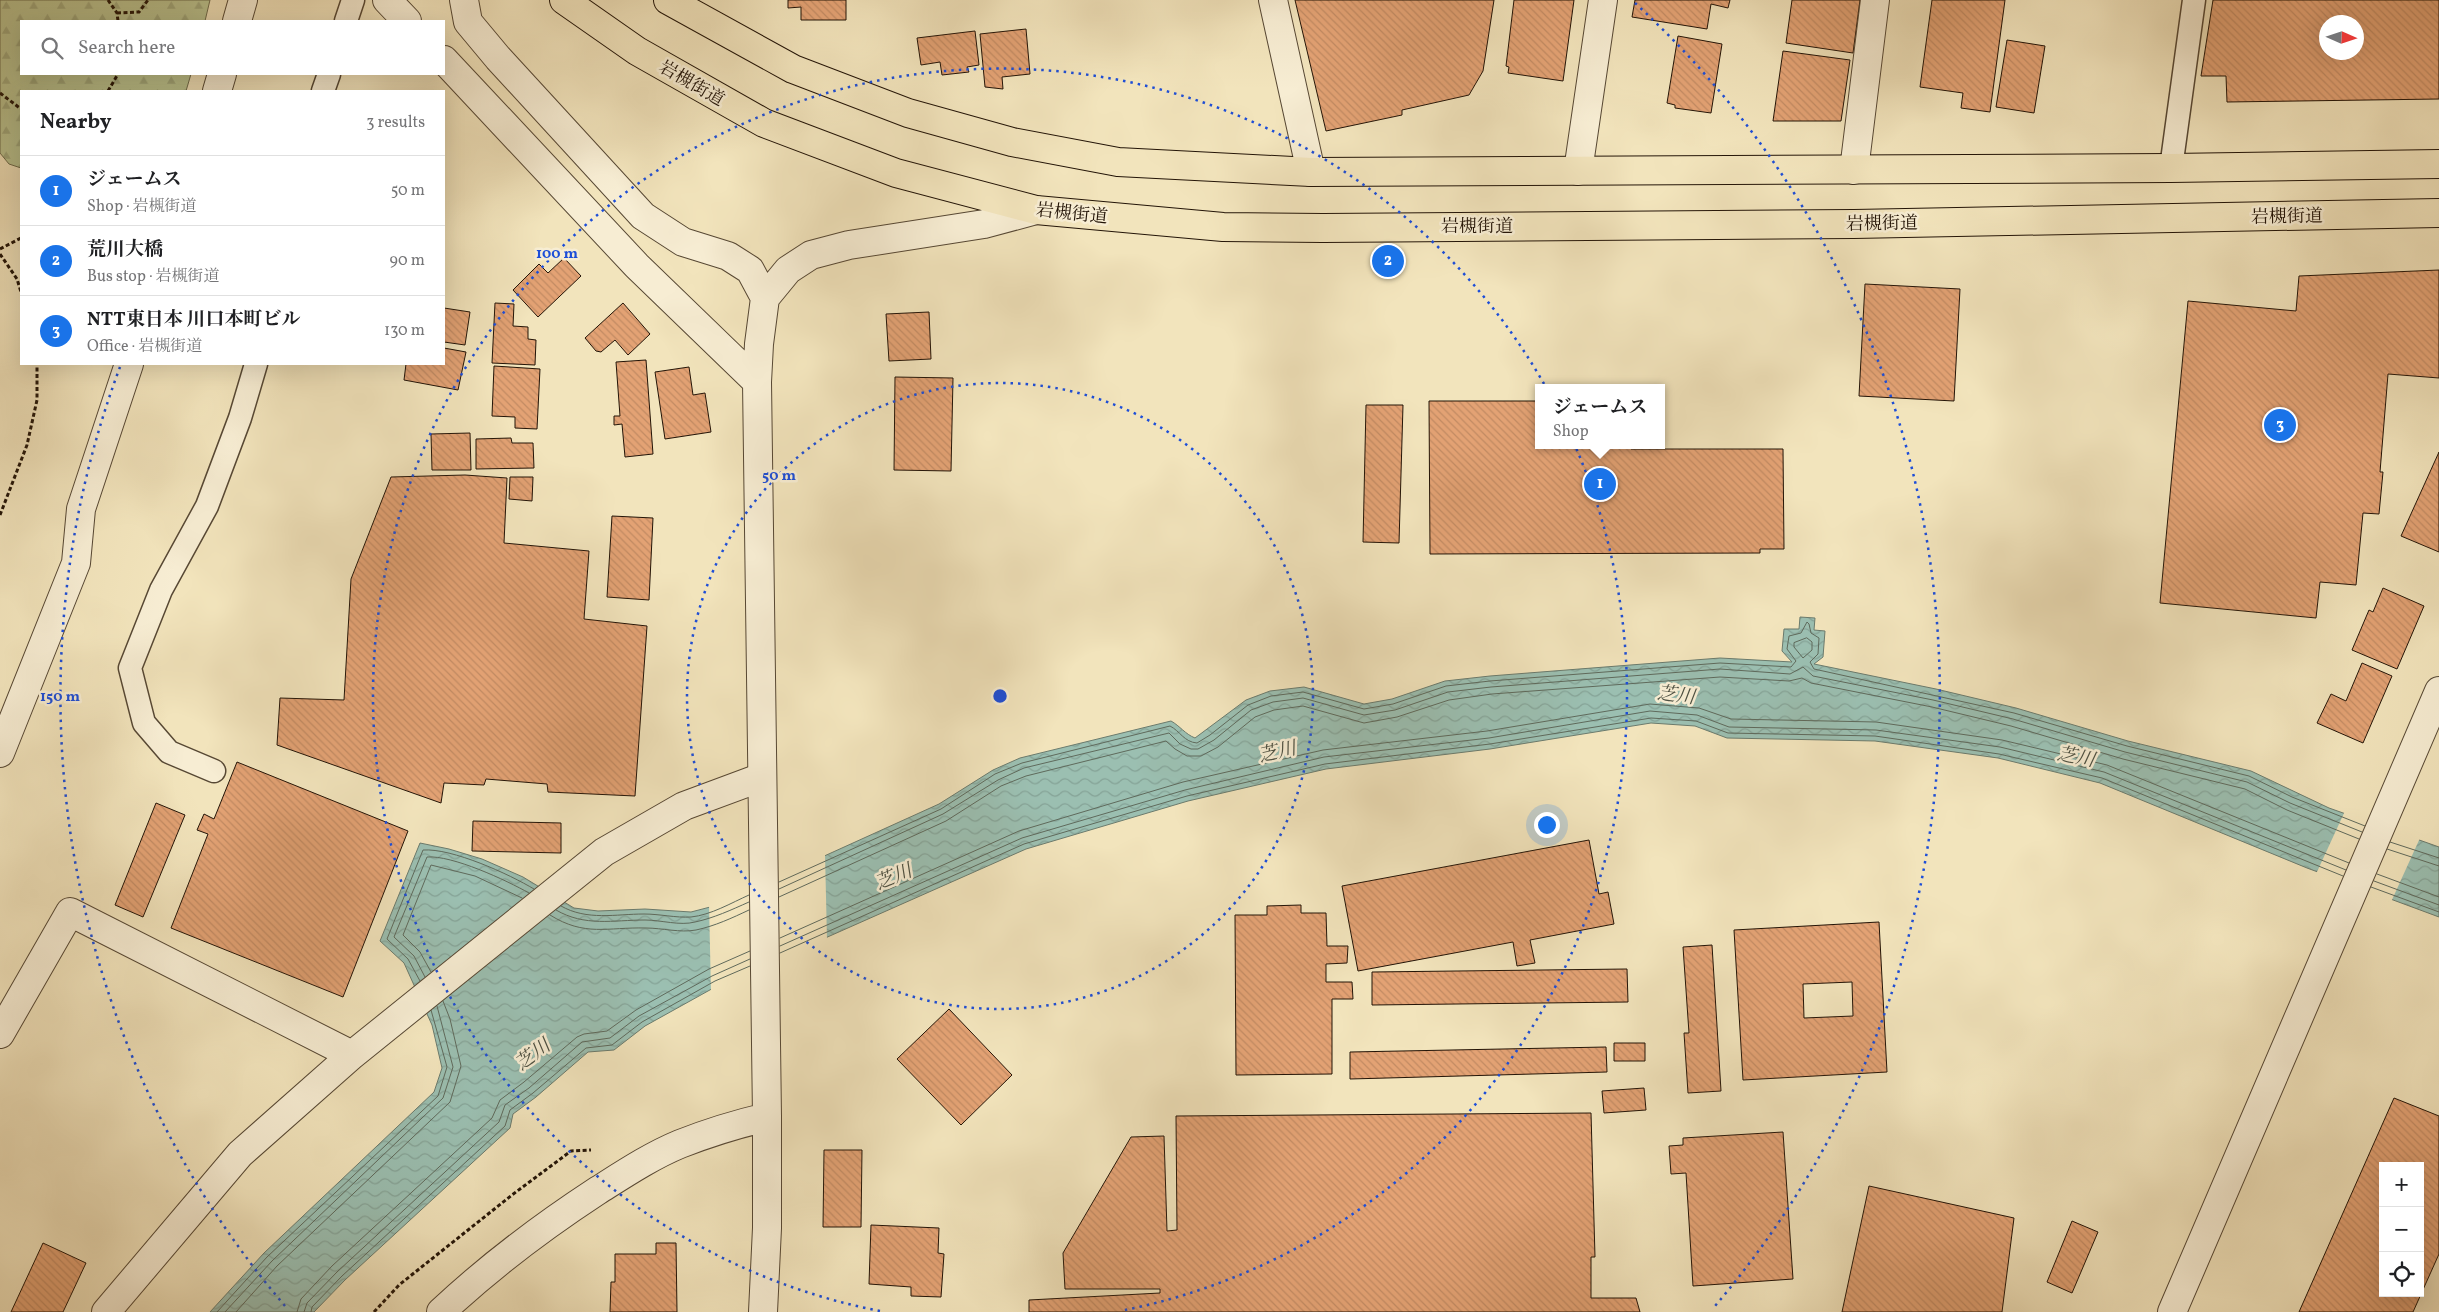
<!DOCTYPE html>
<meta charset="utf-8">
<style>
body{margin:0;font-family:Vollkorn,"Noto Serif JP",serif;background:#f2f2f2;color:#202124}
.controls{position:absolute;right:15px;bottom:15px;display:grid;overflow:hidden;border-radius:0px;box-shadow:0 5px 20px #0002}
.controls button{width:45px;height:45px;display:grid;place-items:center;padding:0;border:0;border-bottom:1px solid #e0e0e0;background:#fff;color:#202124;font:25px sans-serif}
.compass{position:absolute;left:2319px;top:15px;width:45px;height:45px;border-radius:50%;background:#fff;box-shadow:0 5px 20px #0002;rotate:93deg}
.you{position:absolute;left:1546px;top:824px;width:18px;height:18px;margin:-12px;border:4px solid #fff;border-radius:50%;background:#1a73e8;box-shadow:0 0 0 8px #1a73e833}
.badge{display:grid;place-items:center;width:32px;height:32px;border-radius:50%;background:#1a73e8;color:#fff;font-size:16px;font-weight:700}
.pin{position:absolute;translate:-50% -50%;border:2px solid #fff;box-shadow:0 1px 5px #0006}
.popup{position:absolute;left:1535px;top:384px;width:130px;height:65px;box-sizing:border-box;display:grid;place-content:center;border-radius:0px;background:#fff;filter:drop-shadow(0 1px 4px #0005);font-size:16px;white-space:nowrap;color:#757577}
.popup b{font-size:19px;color:#202124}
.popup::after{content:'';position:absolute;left:50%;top:100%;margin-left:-10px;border:10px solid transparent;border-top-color:#fff}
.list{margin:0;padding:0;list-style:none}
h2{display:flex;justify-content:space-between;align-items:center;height:65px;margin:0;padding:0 20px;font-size:21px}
h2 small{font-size:16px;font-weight:400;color:#757577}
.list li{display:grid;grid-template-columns:32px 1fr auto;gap:15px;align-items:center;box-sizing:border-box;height:70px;padding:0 20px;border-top:1px solid #e0e0e0}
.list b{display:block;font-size:19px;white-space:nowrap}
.list p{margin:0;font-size:16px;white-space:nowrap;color:#757577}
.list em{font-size:16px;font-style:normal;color:#757577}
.icon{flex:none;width:28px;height:28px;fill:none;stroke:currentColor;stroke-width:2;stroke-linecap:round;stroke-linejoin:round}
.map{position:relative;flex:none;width:2439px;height:1312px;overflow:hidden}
.search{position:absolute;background:#fff;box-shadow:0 5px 20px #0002;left:20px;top:20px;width:425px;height:55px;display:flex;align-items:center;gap:12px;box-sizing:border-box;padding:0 18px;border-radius:0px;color:#757577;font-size:19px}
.panel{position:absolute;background:#fff;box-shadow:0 5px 20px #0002;left:20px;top:90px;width:425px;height:275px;border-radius:0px}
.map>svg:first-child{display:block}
</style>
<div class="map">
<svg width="2439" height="1312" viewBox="0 0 2439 1312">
<defs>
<pattern id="forest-firs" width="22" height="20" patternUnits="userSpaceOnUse" patternTransform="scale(1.25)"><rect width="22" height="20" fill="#bac491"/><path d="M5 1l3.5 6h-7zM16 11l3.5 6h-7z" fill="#a0a87c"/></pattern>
<pattern id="water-waves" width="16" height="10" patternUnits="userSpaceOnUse" patternTransform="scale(1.25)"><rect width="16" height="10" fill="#9bbfb1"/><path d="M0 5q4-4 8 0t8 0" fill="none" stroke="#85a397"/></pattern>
<pattern id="building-back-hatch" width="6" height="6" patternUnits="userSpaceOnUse" patternTransform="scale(1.25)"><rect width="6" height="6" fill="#e3a274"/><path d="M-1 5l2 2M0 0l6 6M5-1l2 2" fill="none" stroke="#c28b63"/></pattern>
</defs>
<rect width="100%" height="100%" fill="#f2e4bc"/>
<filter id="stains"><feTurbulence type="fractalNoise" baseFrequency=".004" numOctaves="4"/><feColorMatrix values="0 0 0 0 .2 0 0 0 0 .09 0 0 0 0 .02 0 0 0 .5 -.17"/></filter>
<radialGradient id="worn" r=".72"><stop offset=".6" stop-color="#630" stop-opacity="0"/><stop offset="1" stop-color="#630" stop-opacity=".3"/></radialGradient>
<path fill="url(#forest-firs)" stroke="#6e6c4c" d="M0 0H210L205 21H21V74H191L186 91H21V168L9 164 0 153Z"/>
<path fill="url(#water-waves)" stroke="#6b7b6d" d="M1800 617 1815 618 1814 630 1825 631 1823 657 1814 664 1936 689 2016 708 2128 741 2251 771 2329 808 2439 847V917L2307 868 2100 783 1998 758 1875 741 1727 738 1695 726 1651 723 1490 749 1326 769 1188 801 1026 849 717 986 645 1026 614 1050 588 1052 536 1097 513 1114 510 1128 345 1280 314 1312H210L264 1253 434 1092 442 1068 432 1025 404 963 380 941 420 843 449 849 482 859 523 877 574 908 598 911 645 909 691 912 714 906 939 804 993 770 1020 758 1171 721C1180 726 1185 734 1195 738L1246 700 1270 691 1304 687 1364 704 1392 699 1445 681 1490 676 1720 658 1792 662 1782 651 1784 629H1799Z"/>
<path fill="#f2e4bc" d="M2345 811 2420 838 2391 902 2316 874Z
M825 853 827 940 711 992 709 904Z"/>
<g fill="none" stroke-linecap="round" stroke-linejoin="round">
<path stroke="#5f6a5c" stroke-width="1" d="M1807 638 1812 642V650L1803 658 1794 647V643Z
M2390 842 2439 858
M2387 849 2439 866
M2377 874 2439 897
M2374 881 2439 905
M779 882 941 809 995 774 1022 763 1170 726C1180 731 1184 742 1197 743L1210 735 1248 705 1271 696 1303 692 1364 709 1393 704 1446 686 1490 681 1720 663 1791 667 1796 661 1787 649 1789 636 1801 633 1807 622 1809 624 1811 633 1819 638 1818 654 1810 662 1814 669 2014 713 2127 746 2249 776 2292 797 2365 826
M2371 887 2439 912
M779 889 943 814 998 780 1024 768 1169 733 1180 744 1191 749H1198L1214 740 1251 710 1273 702 1303 698 1364 715 1395 710 1448 692 1491 687 1720 669 1790 674 1803 667 1813 676 1933 700 2013 719 2125 752 2247 782 2290 803 2362 832
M779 897 946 821 1001 786 1026 776 1166 741 1175 749 1187 756H1201L1218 747 1255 717 1274 710 1303 706 1364 723 1397 717 1449 700 1492 694 1720 677 1789 681 1802 678 1811 683 1932 707 2011 726 2123 759 2245 789 2287 810 2359 839
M561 906C587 921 616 914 644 914 660 914 676 918 691 917 711 915 731 903 749 895
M556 910C585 927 613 920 645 920 661 920 680 926 695 922 714 918 731 910 749 902
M550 915C585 937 607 927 646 928 662 928 680 933 696 930 715 926 732 918 749 910
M780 938 1019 831 1183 782 1323 750 1487 731 1650 704 1699 708 1731 719 1876 722 2002 740 2107 765 2349 863
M780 946 1022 838 1185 790 1324 757 1489 738 1650 711 1697 715 1729 727 1876 730 2000 747 2104 772 2346 870
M780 953 1024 844 1187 796 1325 764 1490 744 1651 718 1696 721 1728 733 1875 736 1999 754 2102 778 2343 876
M431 972 420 952 403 935 431 865 475 876 522 898
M425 977 414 956 394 937 427 857C452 855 506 880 529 893
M420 981 408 959 387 939 423 850C452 848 509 874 534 889
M217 1312 267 1257 438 1096 447 1067 431 1010
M225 1312 272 1261 443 1098 453 1067 437 1006
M236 1312 277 1266 450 1102 461 1066 450 1019 443 1001
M297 1312 301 1299 332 1266 492 1118 500 1100 524 1082 577 1037 584 1034 607 1031 636 1010 709 969 750 951
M304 1312 307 1303 337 1272 499 1122 505 1105 529 1088 582 1042 610 1038 639 1016 712 976 750 959
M311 1312 312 1307 342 1276 505 1126 510 1110 533 1093 586 1048 612 1045 642 1022 715 981 750 966"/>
</g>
<path fill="url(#building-back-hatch)" stroke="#231407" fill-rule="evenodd" d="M788 0H846V20H801V7L788 8Z
M1295 0H1494L1483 71 1469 95 1402 110V115L1326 131Z
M1514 0H1574L1563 81 1508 73 1509 67 1506 66Z
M1635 0H1730L1728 8 1711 4 1707 29 1632 17Z
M1792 0H1860L1853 53 1786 43Z
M1932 0H2005L1990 112 1961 108 1963 93 1920 87Z
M2213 0H2439V99L2227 102 2226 76H2201ZM2326 22H2356V52H2326Z
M1026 29 1030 74 1002 77 1003 89 985 87 980 34Z
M975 31 979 65 967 67 969 72 942 75 940 62 921 65 917 38Z
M1678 36 1722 44 1711 113 1675 108V105L1667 103Z
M2007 40 2045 46 2034 113 1996 107Z
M1783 51 1850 60 1841 121H1773Z
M564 258 581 276 538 317 513 290 539 264 548 273Z
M2439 270V378L2388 374 2380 472H2383L2379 514 2363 513 2356 585 2320 582 2316 618 2160 603 2188 301 2296 311 2299 276Z
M1865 284 1960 289 1954 401 1859 396Z
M495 303 514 304 513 326 528 327V339L536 340 535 365 492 363Z
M623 303 650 334 628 355 615 340 601 352 596 351 585 338Z
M444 308 470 312 465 345 444 342Z
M929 312 931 359 889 361 886 314Z
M444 348 466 352 458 390 404 380 406 364H444Z
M646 360 653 454 625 457 622 424 614 425V416H620L616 362Z
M494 366 540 369 537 429 515 428V417L492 416Z
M689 367 693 395 705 393 711 432 665 439 655 372Z
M895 377 953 378 951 471 894 470Z
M1429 401H1539V445H1631V449H1783L1784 549H1760V553L1430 554Z
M1366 405H1403L1399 543 1363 542Z
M470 433 471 470H432L431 434Z
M511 438 512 443H533L534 468 476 469V439Z
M2439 452V552L2401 536Z
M465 475 507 478 504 543 589 551 584 619 647 626 635 796 548 792 547 784 486 779 484 785 444 783 441 803 277 745 280 698 344 700 351 579 391 477Z
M510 477H533L532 501 509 499Z
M612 516 653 518 649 600 607 597Z
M2383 588 2424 606 2397 669 2352 650 2369 610 2373 612Z
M2362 663 2392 676 2363 743 2317 723 2331 694 2346 701Z
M237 762 408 831 343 997 171 928 208 834 197 830 204 814 214 819Z
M156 803 185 815 143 917 115 905Z
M473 821 561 823V853L472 851Z
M1589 840 1599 894 1608 892 1614 924 1530 940 1535 963 1517 966 1513 942 1358 971 1342 886Z
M1301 905V913H1326L1327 946H1348L1347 963 1326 964V982H1352L1353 999H1332V1074L1236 1075 1235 915H1267V906Z
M1879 922 1887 1072 1743 1080 1734 930ZM1852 982 1853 1016 1804 1018 1803 984Z
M1712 945 1721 1091 1688 1093 1684 1033H1689L1683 947Z
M1627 969 1628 1002 1372 1005V972Z
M949 1009 1012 1075 961 1125 897 1059Z
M1614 1043H1645V1061H1614Z
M1606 1047 1607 1072 1350 1079V1052Z
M1644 1088 1646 1110 1604 1113 1602 1091Z
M2394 1098 2439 1116V1254L2413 1312H2299ZM2383 1166H2420V1293H2383Z
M1591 1113 1595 1257H1591V1298H1636L1640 1312H1029V1300L1160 1293V1289H1065L1063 1253 1131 1137 1164 1136 1167 1231 1177 1230 1176 1116Z
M1783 1132 1793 1279 1693 1286 1686 1173 1671 1174 1669 1146 1683 1145V1138Z
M824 1150H862L861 1227H823Z
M1869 1186 2014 1218 2002 1312H1842Z
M2072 1221 2098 1232 2072 1293 2047 1282Z
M871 1225 939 1228 938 1253 944 1254 941 1297 911 1296V1287L869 1284Z
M43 1243 86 1263 63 1312H11Z
M656 1243H676L677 1312H610L611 1282H615V1254H656Z"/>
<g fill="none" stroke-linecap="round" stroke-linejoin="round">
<defs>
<path id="service" d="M346 21 353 0
M323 91 329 74
M2171 168 2194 0
M214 771 169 752 144 723 130 668 161 590 207 506 240 418 256 364"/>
<path id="minor" d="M1273 0 1311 172
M237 21 243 0
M217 91 222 74
M1854 170 1875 0
M1578 171 1603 0
M0 753 76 563 81 509 129 364
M0 1034 70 912 352 1055
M106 1312 240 1154 352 1055 604 852 684 806 762 777"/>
<path id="tertiary" d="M387 0 407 21
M464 0 468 22 498 58 643 216 683 242 728 256 750 270 765 298
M444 60 637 266 757 382
M441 1312C489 1267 542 1227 597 1191 624 1174 651 1156 680 1144 708 1133 737 1124 767 1117
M763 1312 767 1228V1117L757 382 759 344 765 298 788 270 811 255 849 245 984 224 1036 210
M2172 1312 2439 691"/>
<path id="trunk" d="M564 0 637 51 764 123 896 173 1036 210 1223 227 1323 228 1854 224 2439 213
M668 0 793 69 908 113 1012 142 1118 162 1311 172 2171 168 2439 164"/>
</defs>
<use href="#service" stroke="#574834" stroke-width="25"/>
<use href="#minor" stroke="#574834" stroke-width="30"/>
<use href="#tertiary" stroke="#574834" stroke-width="30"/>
<use href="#trunk" stroke="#231407" stroke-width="30"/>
<path stroke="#231407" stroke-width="3" stroke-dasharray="4 2.5" stroke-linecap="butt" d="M108 0 117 13 118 21
M117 13 139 12 148 0
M108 91 118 74
M0 93 21 109
M0 249 21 238
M0 254 17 279 21 292
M0 515 27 445 37 400V364
M374 1312 399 1285 512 1195 571 1151 591 1150"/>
<use href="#service" stroke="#f7edd3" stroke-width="22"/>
<use href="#minor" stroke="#f7edd3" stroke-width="28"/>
<use href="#tertiary" stroke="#f7edd3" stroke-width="28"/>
<use href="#trunk" stroke="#f2e4bc" stroke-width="28"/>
</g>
<g fill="none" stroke="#1d4ed8" stroke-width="2.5" stroke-dasharray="2.5 5">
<circle cx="1000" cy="696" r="313"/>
<path d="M880 1311A627 627 0 1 1 1120 1311"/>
<path d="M285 1306A940 940 0 0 1 120 367M1635 3A940 940 0 0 1 1715 1306"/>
</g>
<g text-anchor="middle" stroke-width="5" stroke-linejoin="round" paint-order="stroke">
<g font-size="18" fill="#231407" stroke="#f7edd3">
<text transform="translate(692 83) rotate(30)" y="6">岩槻街道</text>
<text transform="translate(1072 213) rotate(6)" y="6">岩槻街道</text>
<text transform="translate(2287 216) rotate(-1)" y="6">岩槻街道</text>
<text transform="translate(1882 223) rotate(-1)" y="6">岩槻街道</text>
<text x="1477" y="232">岩槻街道</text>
</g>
<g font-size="19" font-style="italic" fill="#4d5042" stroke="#f7edd3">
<text transform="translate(1676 694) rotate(7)" y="7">芝川</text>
<text transform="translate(1277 751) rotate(-13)" y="7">芝川</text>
<text transform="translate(2076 756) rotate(11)" y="7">芝川</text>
<text transform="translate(893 876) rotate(-23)" y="7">芝川</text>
<text transform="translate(532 1054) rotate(-37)" y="7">芝川</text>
</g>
</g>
<circle cx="1000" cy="696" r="8" fill="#1d4ed8" stroke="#f7edd3" stroke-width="2.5"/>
<g font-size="15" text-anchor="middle" font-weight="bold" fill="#1d4ed8" stroke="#f7edd3" stroke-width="5" stroke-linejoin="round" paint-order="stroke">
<text x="557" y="258">100 m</text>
<text x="779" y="480">50 m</text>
<text x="60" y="701">150 m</text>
</g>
<rect width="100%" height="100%" filter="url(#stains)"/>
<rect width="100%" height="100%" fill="url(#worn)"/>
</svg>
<div class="controls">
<button>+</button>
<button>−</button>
<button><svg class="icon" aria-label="locate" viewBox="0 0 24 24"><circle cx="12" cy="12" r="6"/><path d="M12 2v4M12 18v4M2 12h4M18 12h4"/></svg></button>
</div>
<svg class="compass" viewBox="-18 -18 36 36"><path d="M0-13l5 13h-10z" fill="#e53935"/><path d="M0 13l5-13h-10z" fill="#757577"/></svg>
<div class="you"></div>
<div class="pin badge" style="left:1600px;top:484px">1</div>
<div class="popup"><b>ジェームス</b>Shop</div>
<div class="pin badge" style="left:1388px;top:261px">2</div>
<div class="pin badge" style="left:2280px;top:425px">3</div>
<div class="search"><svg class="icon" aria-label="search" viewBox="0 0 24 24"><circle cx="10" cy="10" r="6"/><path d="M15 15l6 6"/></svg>Search here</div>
<section class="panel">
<h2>Nearby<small>3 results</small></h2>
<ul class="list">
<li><span class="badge">1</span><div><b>ジェームス</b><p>Shop · 岩槻街道</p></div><em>50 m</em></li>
<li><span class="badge">2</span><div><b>荒川大橋</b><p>Bus stop · 岩槻街道</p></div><em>90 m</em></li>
<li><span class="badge">3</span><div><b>NTT東日本 川口本町ビル</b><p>Office · 岩槻街道</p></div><em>130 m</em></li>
</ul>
</section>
</div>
